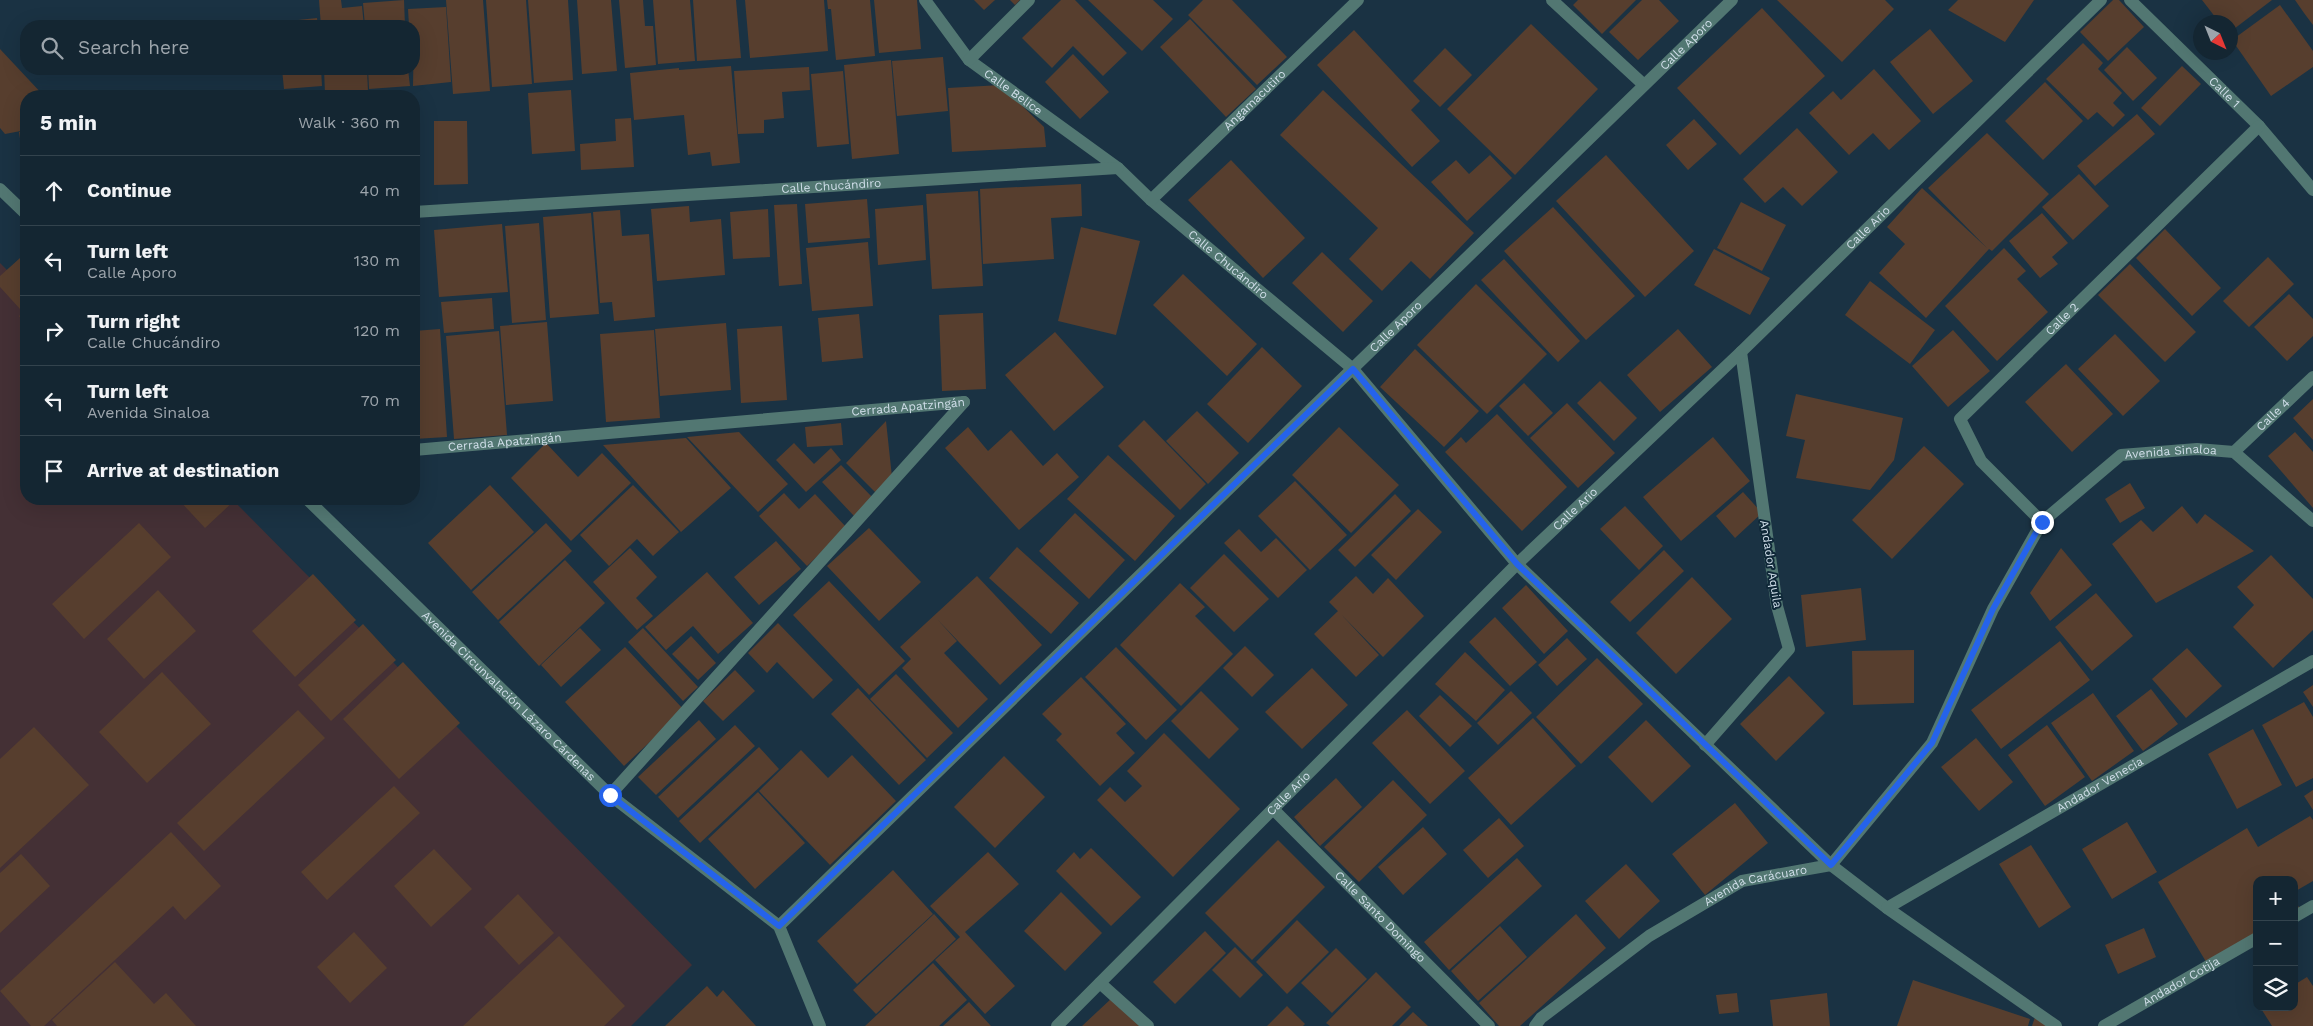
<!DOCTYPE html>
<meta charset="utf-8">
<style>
body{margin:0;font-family:"Work Sans",sans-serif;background:#1d2e3a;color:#f1f3f6}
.controls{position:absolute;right:15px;bottom:15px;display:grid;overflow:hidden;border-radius:10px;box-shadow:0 5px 20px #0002}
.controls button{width:45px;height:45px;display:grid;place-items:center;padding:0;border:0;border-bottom:1px solid #33434d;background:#142632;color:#f1f3f6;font:25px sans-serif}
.compass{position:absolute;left:2193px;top:15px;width:45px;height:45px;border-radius:50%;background:#142632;box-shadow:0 5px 20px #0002;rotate:137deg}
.stop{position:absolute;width:15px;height:15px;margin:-11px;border:4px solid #2563eb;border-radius:50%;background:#fff}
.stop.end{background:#2563eb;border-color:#fff;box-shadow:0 1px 5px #0008}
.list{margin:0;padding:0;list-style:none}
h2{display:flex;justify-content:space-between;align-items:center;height:65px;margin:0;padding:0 20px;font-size:21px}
h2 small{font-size:16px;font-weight:400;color:#9da5ac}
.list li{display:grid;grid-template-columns:32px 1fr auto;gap:15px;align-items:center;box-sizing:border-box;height:70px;padding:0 20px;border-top:1px solid #33434d}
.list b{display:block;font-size:19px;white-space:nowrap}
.list p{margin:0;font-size:16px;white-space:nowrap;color:#9da5ac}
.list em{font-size:16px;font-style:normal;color:#9da5ac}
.icon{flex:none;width:28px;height:28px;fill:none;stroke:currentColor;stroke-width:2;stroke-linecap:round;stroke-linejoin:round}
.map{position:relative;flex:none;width:2313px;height:1026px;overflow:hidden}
.search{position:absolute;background:#142632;box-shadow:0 5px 20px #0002;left:20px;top:20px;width:400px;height:55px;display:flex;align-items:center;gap:12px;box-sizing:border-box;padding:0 18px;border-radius:20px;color:#9da5ac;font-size:19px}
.panel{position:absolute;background:#142632;box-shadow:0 5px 20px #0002;left:20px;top:90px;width:400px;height:415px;border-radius:20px}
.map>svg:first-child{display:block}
</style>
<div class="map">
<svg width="2313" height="1026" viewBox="0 0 2313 1026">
<rect width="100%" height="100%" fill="#1a3243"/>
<path fill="#443035" d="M0 263 26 289V499H232L692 965 631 1026H0Z"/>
<path fill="#573e2e" d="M319 0H341L342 8 362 6 364 26H321Z
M404 0 405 26H365L363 3Z
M446 0H483L490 91 453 94Z
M486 0H526L532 84 492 87Z
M528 0H568L573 80 534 83Z
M577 0H611L617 71 582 74Z
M619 0H643L645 26H653L656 65 625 68Z
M653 0H690L695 61 658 64Z
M693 0H736L741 58 697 61Z
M745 0H824L828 51 750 58Z
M827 0H870L875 56 836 60 831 9H828Z
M874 0H917L921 49 879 53Z
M974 0H995L984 10Z
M1010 0H1020L1015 5Z
M1061 0H1075L1127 53 1103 76 1073 46 1052 68 1022 38Z
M1088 0H1153L1173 19 1142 51Z
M1203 0H1232L1287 57 1257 85 1188 15Z
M1578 0H1636L1602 34 1573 5Z
M1642 0H1659L1679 21 1638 60 1609 32Z
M1777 0H1885L1894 9 1842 62Z
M1958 0H2034L2005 42 1948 10Z
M2113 0H2119L2144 27 2108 61 2080 32Z
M2202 0H2272L2230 32V22H2219Z
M2295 0H2313V25L2304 13Z
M2280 5 2313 51V67L2271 96 2232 40Z
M446 7 451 82 413 86 414 26H409L408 9Z
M1762 8 1825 76 1740 155 1677 88Z
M317 18 318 26H279V22Z
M1190 19 1256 89 1226 117 1160 47Z
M1531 24 1598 89 1515 175 1447 109Z
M1930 29 1973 81 1933 114 1890 62Z
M1354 30 1420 101 1411 110 1440 141 1412 167 1317 65Z
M2083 43 2103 63 2098 69 2122 93 2113 103 2125 115 2113 127 2097 112 2088 120 2046 79Z
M2127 47 2157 78 2133 101 2104 70Z
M1445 48 1472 75 1440 107 1413 81Z
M0 49 44 96H26V130L5 134 0 128Z
M1073 54 1109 92 1080 119 1045 82Z
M943 57 948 111 897 116 892 61Z
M891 60 899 154 852 159 844 65Z
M731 66 740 163 712 166 710 152 688 155 684 115 634 120 630 73 679 68V70Z
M2182 66 2201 84 2160 126 2141 108Z
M809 67 810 90 782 92 784 118 764 120V133L738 134 734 71Z
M282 69H321L322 86 284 89Z
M324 69H367L368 91 325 94Z
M368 69H408L410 86 369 89Z
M1874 69 1921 121 1889 150 1873 133 1849 155 1809 113 1833 91 1841 100Z
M843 71 849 144 817 147 811 74Z
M2045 82 2083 121 2043 160 2005 121Z
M1001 85 1044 127 1046 147 952 152 948 88Z
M571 90 575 151 532 154 528 93Z
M1323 90 1474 233 1430 279 1411 261 1382 291 1349 259 1378 228 1280 135Z
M2137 114 2155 134 2095 186 2077 166Z
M631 118 634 167 581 170 580 144 616 141 615 119Z
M1694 119 1717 144 1688 170 1666 145Z
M434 121H467L468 184 434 185Z
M1797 128 1838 172 1802 206 1783 187 1765 203 1743 179Z
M26 131V171H25L19 132Z
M1987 133 2049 194 1992 251 1989 249 1926 318 1879 273 1905 244 1887 227 1922 188 1987 248 1928 188Z
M1490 155 1512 178 1467 221 1431 182 1456 160 1469 174Z
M1606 155 1694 251 1645 297 1556 201Z
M1231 160 1305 238 1263 278 1188 200Z
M2079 174 2109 206 2073 240 2042 207Z
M1081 184 1082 216 1051 218 1054 259 983 264 980 189Z
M978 191 983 286 932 289 926 194Z
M867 199 870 238 808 243 805 204Z
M1741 202 1786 225 1762 271 1717 248Z
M797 204 802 284 779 286 774 205Z
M923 205 926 260 878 265 875 209Z
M689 206 690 222 721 219 725 275 657 281 651 209Z
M1553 207 1635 296 1586 340 1504 251Z
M768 209 770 257 733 259 730 212Z
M620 210 622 236 649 234 655 317 614 321 612 302 600 303 593 212Z
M591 213 599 314 550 318 543 217Z
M2042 213 2068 243 2052 257 2058 264 2040 278 2009 241Z
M539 223 546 320 512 323 505 226Z
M502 224 508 292 439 297 434 230Z
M1081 227 1140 241 1116 335 1058 321Z
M2165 229 2221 288 2192 316 2136 258Z
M868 242 873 306 812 311 806 248Z
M2004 248 2026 271 2017 279 2048 312 1997 361 1945 306Z
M1714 249 1770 278 1750 315 1694 285Z
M1322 252 1373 301 1343 332 1292 283Z
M2268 257 2294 284 2249 327 2223 301Z
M20 258 26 265V303L20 309 0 287V276Z
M1504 259 1580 341 1558 362 1481 280Z
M2130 264 2196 332 2165 362 2098 295Z
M1183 274 1257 344 1227 376 1153 305Z
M1870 281 1935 330 1910 364 1845 315Z
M1476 284 1547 354 1487 414 1417 345Z
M2289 294 2313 319V336L2287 361 2254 327Z
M492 298 494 329 444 333 441 302Z
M26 310V324L19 316Z
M983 313 986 389 942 391 939 315Z
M859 314 863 358 822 362 818 318Z
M547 322 553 401 506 405 500 326Z
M726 323 731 390 660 396 655 329Z
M782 326 787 400 741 403 737 329Z
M440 329 447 437 414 439V331Z
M1678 329 1712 367 1660 412 1627 375Z
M654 330 660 418 606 422 600 334Z
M1953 330 1990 371 1948 407 1912 366Z
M499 331 507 435 454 439 446 336Z
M1055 332 1104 387 1054 431 1005 375Z
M2115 334 2160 381 2123 416 2078 369Z
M1262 347 1302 386 1248 443 1207 404Z
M1415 349 1479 411 1444 447 1380 387Z
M2066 364 2113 414 2072 452 2025 402Z
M1600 381 1637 418 1614 441 1577 403Z
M1524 383 1553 413 1528 436 1499 406Z
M1796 394 1903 418 1894 460 1870 490 1796 478 1805 440 1786 436Z
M2313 399V440L2293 418Z
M1567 403 1615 453 1578 488 1530 438Z
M1197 411 1239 453 1208 484 1166 441Z
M1497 414 1567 487 1522 531 1445 452 1461 437 1466 443Z
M1144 420 1206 484 1180 510 1118 446Z
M886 421 892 477 876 493 846 463Z
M841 423 843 445 807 447 805 427Z
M968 427 988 451 1011 430 1043 466 1057 453 1079 477 1019 530 945 448Z
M1339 427 1399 485 1351 533 1292 475Z
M739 432 788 484 758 512 687 437Z
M2295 432 2313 452V508L2268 456Z
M1713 437 1750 481 1681 541 1643 497Z
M686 438 731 488 681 532 603 445Z
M546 443 578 477 602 453 631 483 571 541 511 478Z
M794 443 814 464 831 448 841 460 806 492 776 460Z
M1924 446 1964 484 1892 559 1852 520Z
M1108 455 1175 516 1135 561 1067 499Z
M841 465 873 498 854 516 822 482Z
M1295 481 1347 535 1310 570 1258 516Z
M2130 483 2145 508 2120 523 2105 499Z
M490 485 534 532 471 590 428 543Z
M633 485 679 532 653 556 637 539 609 566 580 535Z
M1743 492 1762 513 1735 538 1716 516Z
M784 493 799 509 815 494 847 528 807 566 759 516Z
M1395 494 1411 511 1355 567 1338 550Z
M178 499H236L205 528Z
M1625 506 1663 546 1639 570 1600 529Z
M2182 506 2197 524 2205 514 2254 551 2156 603 2112 544 2141 520 2153 532Z
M1418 509 1442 532 1396 580 1371 555Z
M1075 513 1125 560 1089 599 1039 551Z
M139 523 171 557 84 639 52 604Z
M546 523 572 551 498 620 472 592Z
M869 528 921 582 879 621 827 566Z
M1239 529 1261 552 1276 538 1307 570 1278 598 1224 543Z
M776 541 801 569 759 605 734 577Z
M1017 547 1079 603 1051 634 989 578Z
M630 548 657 577 636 598 653 616 637 630 593 582Z
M2061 548 2092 585 2050 621 2030 593Z
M1664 550 1684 571 1630 622 1610 602Z
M1224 554 1269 599 1234 632 1190 588Z
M2271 555 2313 599V630L2273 668 2233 627 2254 605 2237 587Z
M565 560 605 603 539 666 499 622Z
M707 572 753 623 718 654 693 626 666 650 645 627Z
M313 574 356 620 295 677 252 631Z
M977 576 1042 645 1000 685 937 619 957 641 944 653 988 699 958 728 902 668 911 659 900 647Z
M1356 576 1373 594 1388 578 1424 616 1383 657 1329 602Z
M1692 577 1732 619 1676 674 1636 633Z
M829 581 905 661 869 695 793 615Z
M1180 583 1205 607 1195 616 1233 654 1181 706 1120 645Z
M1526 585 1568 631 1544 654 1502 608Z
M1861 588 1866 640 1806 647 1801 595Z
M158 590 196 631 144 679 107 639Z
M2096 593 2133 636 2092 671 2055 627Z
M1338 611 1379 655 1356 677 1314 634Z
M1495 617 1537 662 1510 686 1469 642Z
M778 623 833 680 813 699 777 662 767 673 748 653Z
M363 624 396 660 331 721 298 685Z
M580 628 601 650 561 687 541 665Z
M643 628 698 687 683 701 628 642Z
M691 636 716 663 698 680 672 654Z
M1567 638 1587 659 1557 686 1538 665Z
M2060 641 2090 680 2001 749 1971 710Z
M1245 646 1274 675 1252 697 1223 668Z
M625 647 684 710 624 766 565 702Z
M1116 647 1177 710 1146 740 1085 677Z
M2187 648 2222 686 2186 718 2152 679Z
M1914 650V703L1853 705 1852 651Z
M1465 652 1505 690 1476 721 1435 684Z
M1597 658 1643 704 1581 764 1536 717Z
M403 662 460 723 399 779 343 719Z
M1312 668 1348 705 1302 749 1265 712Z
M735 670 755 691 723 721 703 701Z
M162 672 211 724 147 783 99 732Z
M896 674 953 733 927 758 870 699Z
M1789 676 1825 713 1776 761 1740 724Z
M1081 677 1126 724 1116 733 1135 753 1100 786 1056 740 1062 734 1042 714Z
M2313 685V707L2303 692Z
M858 688 926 760 899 785 831 714Z
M2151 689 2178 724 2143 751 2116 716Z
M1201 691 1239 729 1209 759 1171 721Z
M1511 691 1532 713 1498 745 1477 723Z
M2093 693 2134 751 2092 781 2051 723Z
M1440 695 1472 726 1450 747 1419 716Z
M2304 702 2313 717V778L2296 787 2262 725Z
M298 710 325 738 204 851 177 823Z
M1407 710 1465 771 1430 804 1372 743Z
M1533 718 1576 766 1511 825 1468 778Z
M699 720 716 739 656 795 638 777Z
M1646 720 1691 766 1652 803 1608 757Z
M735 725 755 746 678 818 658 797Z
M2047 725 2085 777 2045 806 2008 755Z
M34 727 89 785 0 868V759Z
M2253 729 2282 785 2237 809 2208 754Z
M1164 733 1240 809 1173 877 1097 800 1110 787 1125 802 1142 786 1127 771Z
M1976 738 2013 782 1979 811 1941 767Z
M759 747 779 769 700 843 679 821Z
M801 750 828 778 852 755 896 801 830 865 759 791Z
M1004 756 1045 797 995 848 954 807Z
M1336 778 1362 807 1320 846 1294 817Z
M1393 780 1427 815 1359 882 1324 847Z
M394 786 420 813 327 900 301 872Z
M2313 790V810L2304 796Z
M758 792 805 843 755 889 708 839Z
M1735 803 1768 843 1705 895 1672 854Z
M2310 816 2313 820V881L2294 892V880H2257V935L2208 965 2158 882 2247 828 2258 847Z
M1499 818 1524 846 1488 878 1463 850Z
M2127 822 2157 872 2112 899 2082 849Z
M1423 827 1447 854 1403 895 1378 867Z
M171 832 221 886 185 920 173 906 44 1026H31L0 991Z
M1278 840 1325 887 1252 960 1205 913Z
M2031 845 2071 907 2039 928 1999 864Z
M1091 848 1141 897 1111 926 1056 871 1074 852 1080 859Z
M434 849 472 889 431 927 394 886Z
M988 852 1019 884 965 932 1015 986 985 1014 935 960 960 937 930 906Z
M21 854 50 886 0 933V873Z
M1517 858 1542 886 1449 970 1424 942Z
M1626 864 1660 901 1619 939 1585 901Z
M893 870 933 914 857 984 817 941Z
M1061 892 1102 933 1065 971 1024 931Z
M518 894 554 933 519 965 484 927Z
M2294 899 2300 909 2294 912Z
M934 914 956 939 876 1014 853 990Z
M1576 914 1606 948 1520 1026H1499L1479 1003Z
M1297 920 1329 952 1287 994 1256 962Z
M1500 926 1527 957 1478 1001 1451 971Z
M2144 928 2156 957 2118 974 2105 945Z
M1205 931 1226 953 1175 1004 1153 982Z
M354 932 387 968 350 1003 317 967Z
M559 936 625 1006 604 1026H463Z
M1235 947 1263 975 1240 998 1212 970Z
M1336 948 1367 979 1332 1013 1301 983Z
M115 962 154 1004 166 993 196 1026H57L52 1020Z
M933 963 967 1000 939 1026H865Z
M1376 972 1411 1007 1392 1026H1330L1326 1023Z
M2307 977 2313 986V1026H2272L2260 1007H2294V985Z
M1913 980 2030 1019 2028 1026H1897Z
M707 986 717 997 723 990 756 1026H665Z
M1737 993 1739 1012 1719 1014 1716 995Z
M1827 993 1830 1026H1773L1770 1000Z
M1113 997 1140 1026H1082Z
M969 1002 991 1026H943Z
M1287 1006 1305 1024 1303 1026H1267Z
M1413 1012 1428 1026H1399Z
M2035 1017 2047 1026H2032Z"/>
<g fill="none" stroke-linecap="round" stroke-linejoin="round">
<g stroke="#527772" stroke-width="12">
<path id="s1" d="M925 0 969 60 1118 168 1151 200 1353 369 1517 564 1831 865 1887 908 2056 1026"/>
<path d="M1552 0 1644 85"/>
<path id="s2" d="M2130 0 2259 126 2313 190"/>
<path d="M969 60 1029 0"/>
<path d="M0 189 26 214"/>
<path id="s3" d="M1151 200 1358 0"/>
<path id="s4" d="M414 212 1118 168"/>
<path id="s5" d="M414 450 964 402"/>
<path id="s6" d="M2234 452 2313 377"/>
<path id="s7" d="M307 499 610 795 779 926 820 1026"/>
<path id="s8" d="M2042 522 1981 461 1960 419 2259 126"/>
<path d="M1705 745 1789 649 1777 606 1741 352"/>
<path d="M610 795 964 402"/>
<path id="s9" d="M1273 809 1489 1026"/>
<path id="s10" d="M1831 865 1932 743 1993 609 2042 522 2121 455 2197 449 2234 452 2313 521"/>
<path id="s11" d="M1887 908 2313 661"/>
<path d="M2294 917 2313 906"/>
<path id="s12" d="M779 926 1732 0"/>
<path d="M1100 983 1148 1026"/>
<path id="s13" d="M1057 1026 1517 564 1741 352 2101 0"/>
<path id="s14" d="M1535 1026 1541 1018 1649 936 1742 881 1831 865"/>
<path id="s15" d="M2104 1026 2257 938"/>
</g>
</g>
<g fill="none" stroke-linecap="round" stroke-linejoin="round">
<path stroke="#2563eb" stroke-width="6" d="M610 795 779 926 1353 369 1517 564 1831 865 1932 743 1993 609 2042 522"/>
</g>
<g text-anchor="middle" stroke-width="4" stroke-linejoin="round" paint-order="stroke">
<g font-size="12" fill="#d0dee9" stroke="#0f2838">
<text dy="4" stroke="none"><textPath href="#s12" startOffset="1265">Calle Aporo</textPath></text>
<text dy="4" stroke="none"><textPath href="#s1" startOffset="129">Calle Belice</textPath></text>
<text dy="4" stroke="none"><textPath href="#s2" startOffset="132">Calle 1</textPath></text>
<text dy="4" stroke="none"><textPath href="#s3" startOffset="144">Angamacutiro</textPath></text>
<text dy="4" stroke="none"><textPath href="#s4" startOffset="418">Calle Chucándiro</textPath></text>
<text dy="4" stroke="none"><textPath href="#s13" startOffset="1138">Calle Ario</textPath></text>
<text dy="4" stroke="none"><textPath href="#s1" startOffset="405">Calle Chucándiro</textPath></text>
<text dy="4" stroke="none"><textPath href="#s8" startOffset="276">Calle 2</textPath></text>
<text dy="4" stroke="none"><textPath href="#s12" startOffset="860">Calle Aporo</textPath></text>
<text dy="4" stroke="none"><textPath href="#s5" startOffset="496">Cerrada Apatzingán</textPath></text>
<text dy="4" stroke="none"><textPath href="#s6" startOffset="54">Calle 4</textPath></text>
<text dy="4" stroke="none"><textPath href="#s5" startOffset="91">Cerrada Apatzingán</textPath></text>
<text dy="4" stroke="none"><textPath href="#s10" startOffset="559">Avenida Sinaloa</textPath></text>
<text dy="4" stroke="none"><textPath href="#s13" startOffset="732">Calle Ario</textPath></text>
<text transform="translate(1771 564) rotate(81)" y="4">Andador Aquila</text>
<text dy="4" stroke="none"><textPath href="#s7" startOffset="282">Avenida Circunvalación Lázaro Cárdenas</textPath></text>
<text dy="4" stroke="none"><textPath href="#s11" startOffset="246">Andador Venecia</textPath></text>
<text dy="4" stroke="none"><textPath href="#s13" startOffset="328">Calle Ario</textPath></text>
<text dy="4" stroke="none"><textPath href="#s14" startOffset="265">Avenida Carácuaro</textPath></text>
<text dy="4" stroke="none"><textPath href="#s9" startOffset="152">Calle Santo Domingo</textPath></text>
<text dy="4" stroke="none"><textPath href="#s15" startOffset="89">Andador Cotija</textPath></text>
</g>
</g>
</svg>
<div class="controls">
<button>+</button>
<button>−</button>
<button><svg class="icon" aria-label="layers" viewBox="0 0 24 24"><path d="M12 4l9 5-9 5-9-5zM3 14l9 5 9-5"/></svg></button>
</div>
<svg class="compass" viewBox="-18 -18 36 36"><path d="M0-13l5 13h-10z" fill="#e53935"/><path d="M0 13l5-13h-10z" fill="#9da5ac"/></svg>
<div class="stop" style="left:610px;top:795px"></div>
<div class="stop end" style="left:2042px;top:522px"></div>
<div class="search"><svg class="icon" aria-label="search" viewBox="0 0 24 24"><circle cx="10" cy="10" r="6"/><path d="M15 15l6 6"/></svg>Search here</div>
<section class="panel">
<h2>5 min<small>Walk · 360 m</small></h2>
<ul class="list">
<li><svg class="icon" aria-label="ahead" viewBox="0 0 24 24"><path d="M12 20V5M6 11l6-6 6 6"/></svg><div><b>Continue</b></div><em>40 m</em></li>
<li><svg class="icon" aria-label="left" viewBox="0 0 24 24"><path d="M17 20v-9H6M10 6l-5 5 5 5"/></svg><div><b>Turn left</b><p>Calle Aporo</p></div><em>130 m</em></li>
<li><svg class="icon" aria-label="right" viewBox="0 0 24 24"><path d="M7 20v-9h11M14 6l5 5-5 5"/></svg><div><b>Turn right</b><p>Calle Chucándiro</p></div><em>120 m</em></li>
<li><svg class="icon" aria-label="left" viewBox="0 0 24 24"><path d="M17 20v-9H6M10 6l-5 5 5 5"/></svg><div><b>Turn left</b><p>Avenida Sinaloa</p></div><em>70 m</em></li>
<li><svg class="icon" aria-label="arrive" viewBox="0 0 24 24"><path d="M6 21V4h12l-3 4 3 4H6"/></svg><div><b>Arrive at destination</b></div></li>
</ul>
</section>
</div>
